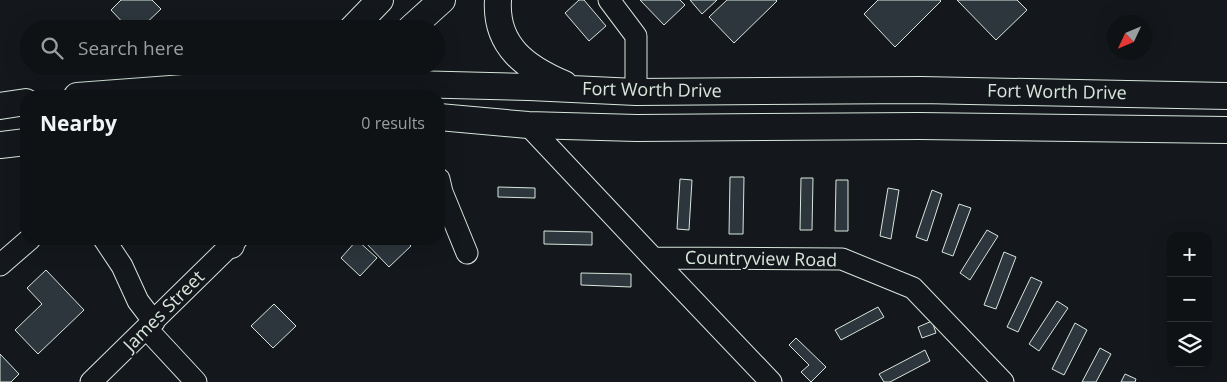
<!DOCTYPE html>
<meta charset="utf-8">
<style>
body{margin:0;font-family:"Open Sans",sans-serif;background:#181b1e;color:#f1f3f6}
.controls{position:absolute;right:15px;bottom:15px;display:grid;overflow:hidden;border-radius:10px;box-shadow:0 5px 20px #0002}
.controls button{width:45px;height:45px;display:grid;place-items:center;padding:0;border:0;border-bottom:1px solid #2f3234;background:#0f1215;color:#f1f3f6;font:25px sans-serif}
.compass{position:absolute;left:1107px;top:15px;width:45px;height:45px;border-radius:50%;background:#0f1215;box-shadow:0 5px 20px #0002;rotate:226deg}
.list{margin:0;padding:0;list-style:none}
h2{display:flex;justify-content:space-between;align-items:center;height:65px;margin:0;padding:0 20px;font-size:21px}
h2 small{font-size:16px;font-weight:400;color:#9b9ea0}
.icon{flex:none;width:28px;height:28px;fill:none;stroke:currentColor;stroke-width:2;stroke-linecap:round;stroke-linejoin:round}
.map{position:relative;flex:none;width:1227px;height:382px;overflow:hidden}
.search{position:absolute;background:#0f1215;box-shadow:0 5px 20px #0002;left:20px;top:20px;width:425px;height:55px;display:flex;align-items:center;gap:12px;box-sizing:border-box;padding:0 18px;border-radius:28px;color:#9b9ea0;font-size:19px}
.panel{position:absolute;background:#0f1215;box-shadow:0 5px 20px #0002;left:20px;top:90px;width:425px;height:155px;border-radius:20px}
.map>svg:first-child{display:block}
</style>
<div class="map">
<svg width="1227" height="382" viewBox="0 0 1227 382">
<rect width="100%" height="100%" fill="#14181c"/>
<path fill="#2c363c" stroke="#d8e6dc" d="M121 0H152L161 9 140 29H129L111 10Z
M579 0H584L606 26 589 41 565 13Z
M640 0H680L685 5 664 25Z
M690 0H717L702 14Z
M727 0H776L777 1 734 43 709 17Z
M878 0H940L941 1 895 47 864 14Z
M957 0H1017L1027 10 996 40Z
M730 177H744L743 234H729Z
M801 178H813L812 230H800Z
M680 179 692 180 689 230 677 229Z
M836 180H848V231H835Z
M498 187 535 188V198L498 197Z
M888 188 899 190 891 239 880 236Z
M932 190 942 194 927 241 916 237Z
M959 204 971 208 953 256 942 252Z
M987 230 998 236 970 280 960 273Z
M544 231 592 232V245L544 244Z
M362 239H404L411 246 389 267Z
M357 240 377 258 360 276 341 258Z
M1004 252 1016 257 996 309 984 305Z
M46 270 84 310 38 354 15 330 42 304 27 288Z
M581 273 631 274V287L581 285Z
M1031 277 1042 282 1018 332 1007 327Z
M1057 301 1068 308 1039 351 1029 344Z
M274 304 296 326 273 348 251 326Z
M878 307 884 317 841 340 835 330Z
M932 321 936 333 922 338 918 327Z
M1075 323 1087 330 1064 375 1052 369Z
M796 338 826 367 811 382 801 372 809 365 789 345Z
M1100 348 1111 354 1096 382H1082Z
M925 350 930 361 890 382H884L879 374Z
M0 354 19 374 11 382H0Z
M1125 374 1136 379 1135 382H1121Z"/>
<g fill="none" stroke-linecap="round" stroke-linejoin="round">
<defs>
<path id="minor" d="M609 0 636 36V92
M528 125 653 258
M439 179 442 192 467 253
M104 239 122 266 138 301 154 322
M0 265 30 239
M146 328 196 382
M91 382 237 239
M771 382 653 258 842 259 913 288 1003 382"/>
<path id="major" d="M498 0C495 46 526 68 564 84
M352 29 380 0
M410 29 442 0
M77 96 184 88 331 82 529 87 636 92 921 90 1227 96
M0 106 26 102
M439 117 528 125 637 128 919 126 1227 130
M0 145 26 142
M231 245V239"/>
</defs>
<use href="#minor" stroke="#d8e6dc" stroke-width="23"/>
<use href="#major" stroke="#d8e6dc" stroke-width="28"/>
<use href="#minor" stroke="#14181c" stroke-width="21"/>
<use href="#major" stroke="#14181c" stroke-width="26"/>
</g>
<g text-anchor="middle" stroke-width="4" stroke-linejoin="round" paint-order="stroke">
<g font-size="18" fill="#d8e6dc" stroke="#14181c">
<text transform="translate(652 90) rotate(1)" y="6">Fort Worth Drive</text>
<text transform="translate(1057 92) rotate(1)" y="6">Fort Worth Drive</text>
<text transform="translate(761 259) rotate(1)" y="6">Countryview Road</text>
<text transform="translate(164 311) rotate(-45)" y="6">James Street</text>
</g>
</g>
</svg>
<div class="controls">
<button>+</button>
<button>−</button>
<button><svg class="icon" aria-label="layers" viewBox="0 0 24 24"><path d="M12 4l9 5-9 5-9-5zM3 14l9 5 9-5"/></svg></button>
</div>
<svg class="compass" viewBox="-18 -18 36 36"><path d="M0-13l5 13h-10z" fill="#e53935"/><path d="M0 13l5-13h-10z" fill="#9b9ea0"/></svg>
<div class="search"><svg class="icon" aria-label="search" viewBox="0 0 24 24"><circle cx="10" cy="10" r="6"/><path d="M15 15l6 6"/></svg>Search here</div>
<section class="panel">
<h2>Nearby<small>0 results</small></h2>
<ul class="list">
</ul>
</section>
</div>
